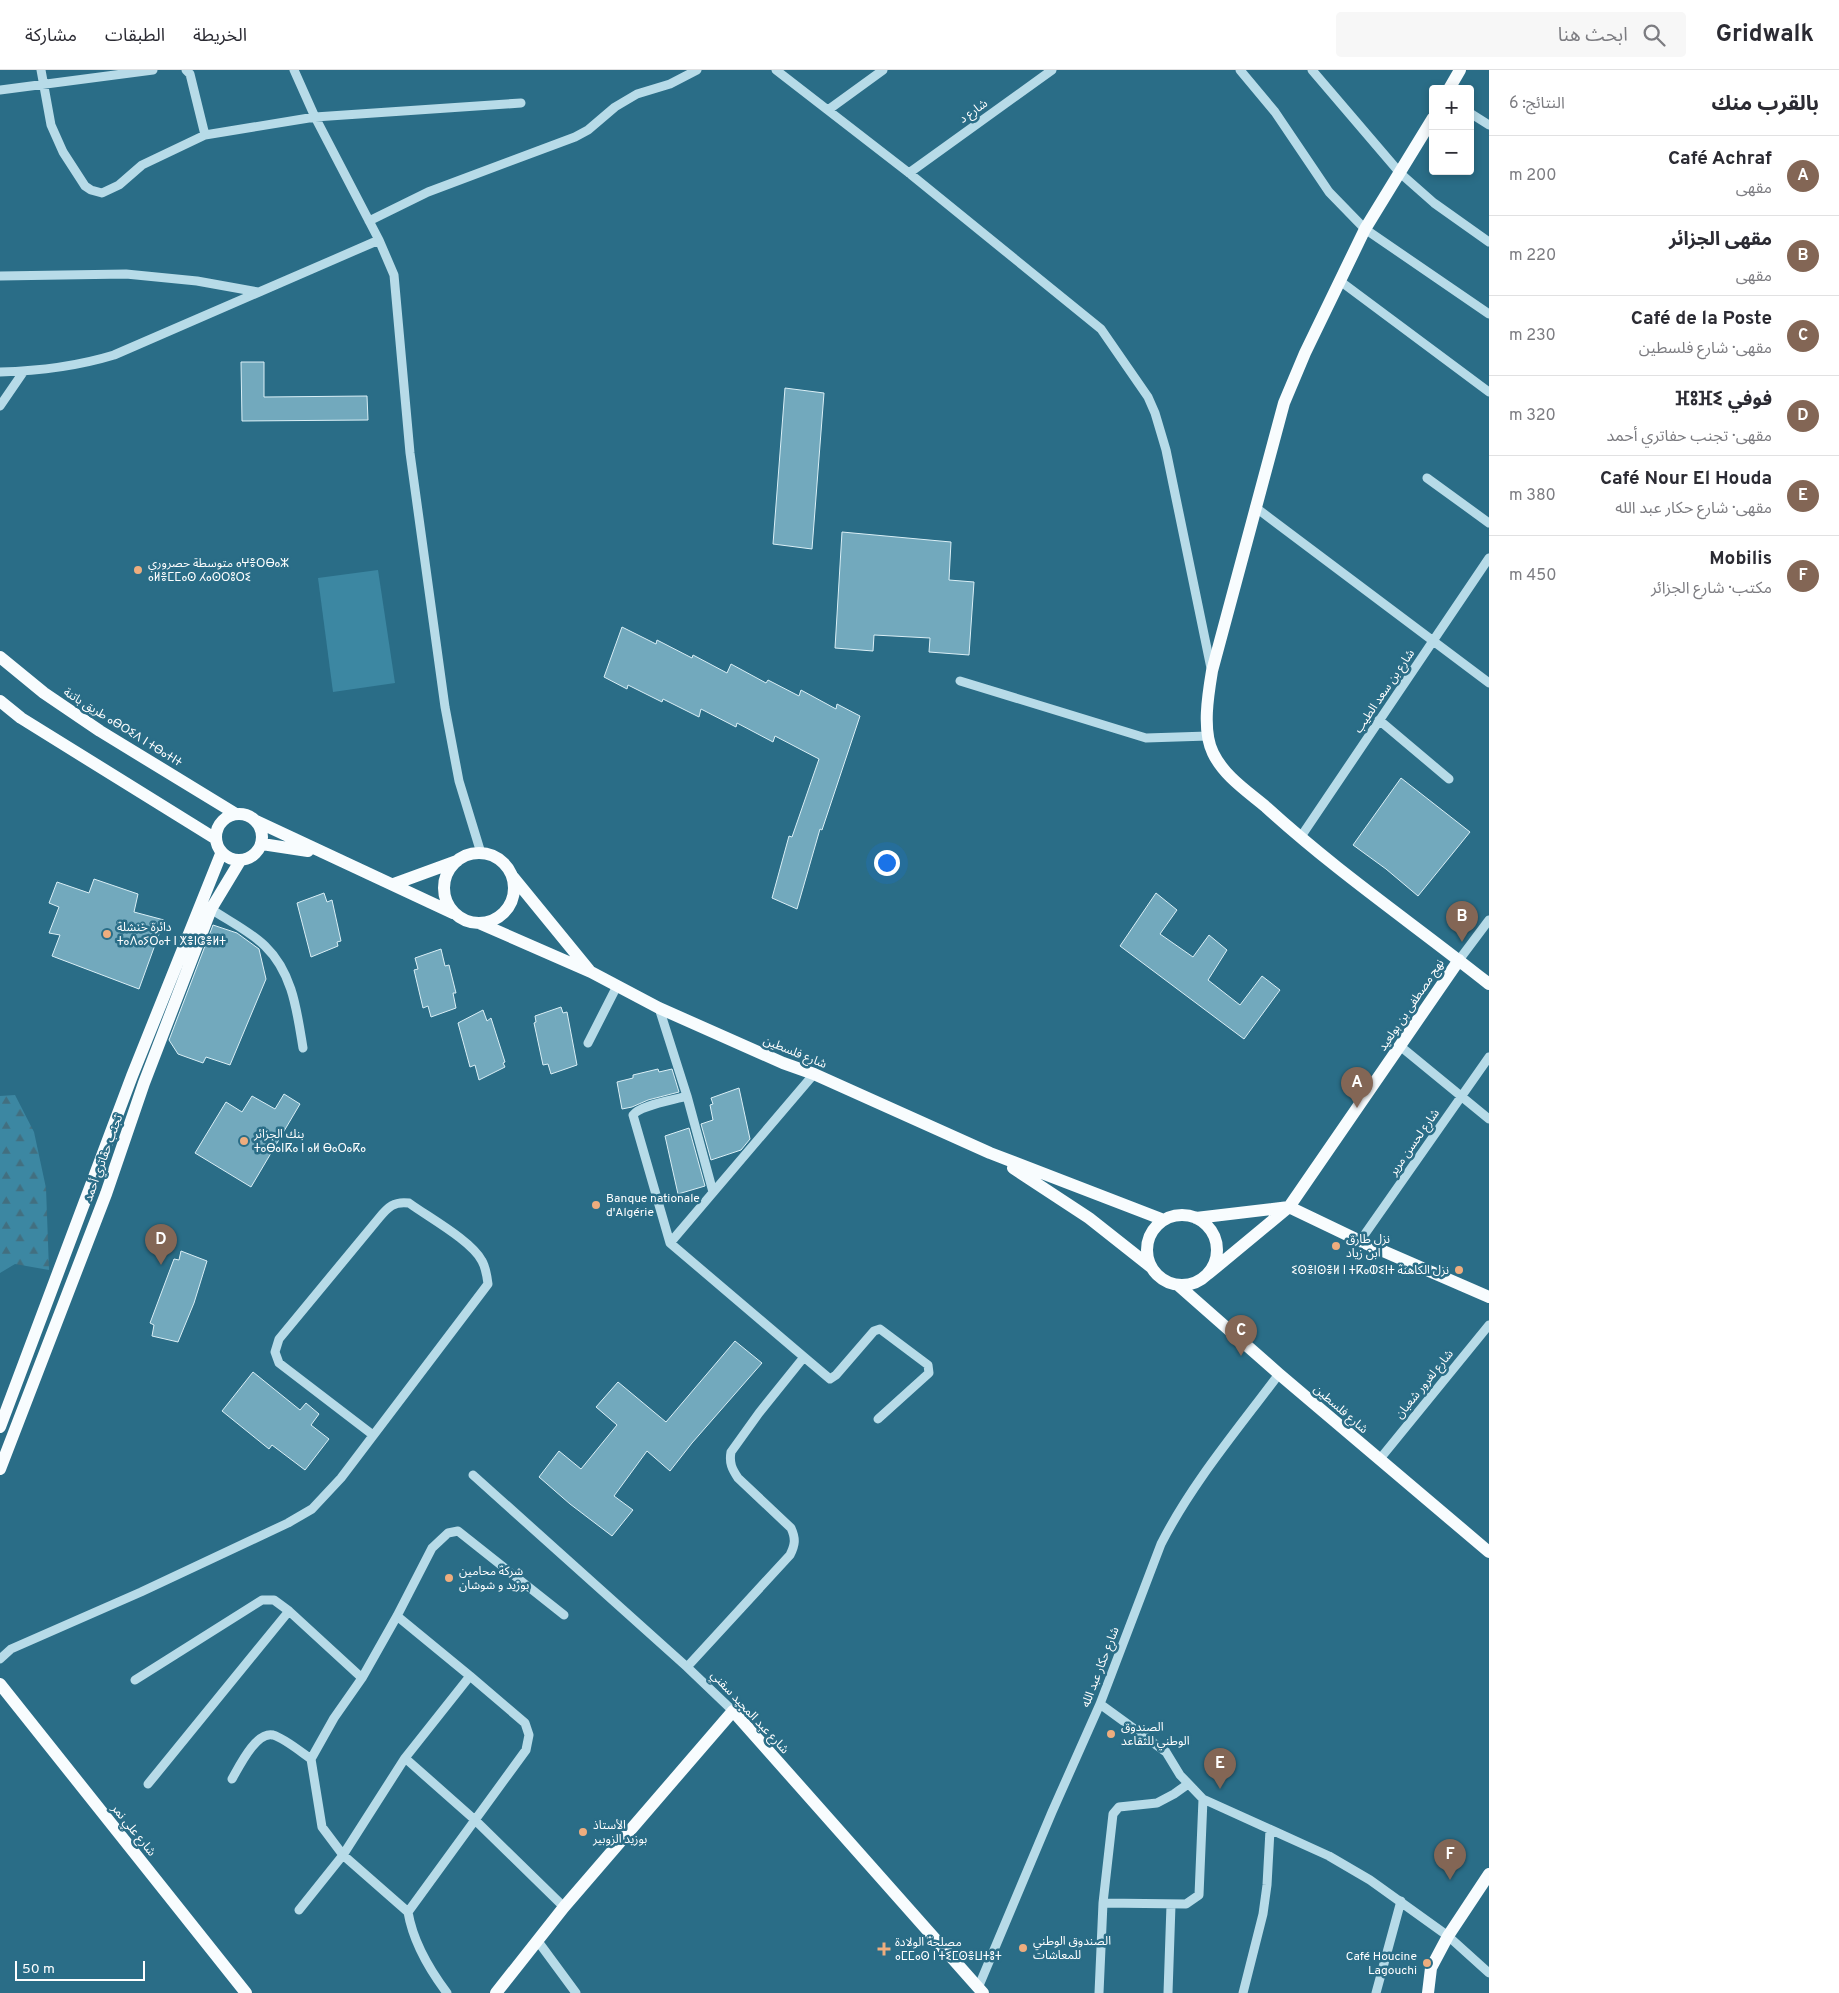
<!DOCTYPE html>
<html lang="ar">
<meta charset="utf-8">
<style>
body{margin:0;font-family:Overpass,"Noto Sans Arabic","Noto Sans Tifinagh",sans-serif;background:#f7f7f7;color:#2b2b33;direction:rtl}
.controls{position:absolute;right:15px;top:15px;display:grid;overflow:hidden;border-radius:5px;box-shadow:0 2px 8px #0003}
.controls button{width:45px;height:45px;display:grid;place-items:center;padding:0;border:0;border-bottom:1px solid #e1e1e2;background:#fff;color:#2b2b33;font:25px sans-serif}
.scale{position:absolute;left:15px;bottom:12px;width:130px;box-sizing:border-box;padding-left:5px;border:2px solid #fff;border-top:0;font-size:14px;line-height:18px;white-space:nowrap;color:#fff;-webkit-text-stroke:4px #2a6d87;paint-order:stroke}
.you{position:absolute;left:886px;top:792px;width:18px;height:18px;margin:-12px;border:4px solid #fff;border-radius:50%;background:#1a73e8;box-shadow:0 0 0 8px #1a73e833}
.badge{display:grid;place-items:center;width:32px;height:32px;border-radius:50%;background:#836655;color:#fff;font-size:16px;font-weight:700}
.pin{position:absolute;translate:-50% -41px;filter:drop-shadow(0 1px 2px #0008)}
.pin::after{content:'';position:absolute;top:26px;width:18px;height:15px;background:inherit;clip-path:polygon(0 0,100% 0,50% 100%)}
.list{margin:0;padding:0;list-style:none}
h2{display:flex;justify-content:space-between;align-items:center;height:65px;margin:0;padding:0 20px;font-size:21px}
h2 small{font-size:16px;font-weight:400;color:#7c7c81}
.list li{display:grid;grid-template-columns:32px 1fr auto;gap:15px;align-items:center;box-sizing:border-box;height:80px;padding:0 20px;border-top:1px solid #e1e1e2}
.list b{display:block;font-size:19px;white-space:nowrap}
.list p{margin:0;font-size:16px;white-space:nowrap;color:#7c7c81}
.list em{font-size:16px;font-style:normal;color:#7c7c81}
.icon{flex:none;width:28px;height:28px;fill:none;stroke:currentColor;stroke-width:2;stroke-linecap:round;stroke-linejoin:round}
.map{position:relative;flex:none;width:1489px;height:1923px;overflow:hidden;direction:ltr}
header{display:flex;align-items:center;gap:30px;box-sizing:border-box;height:70px;padding:0 25px;background:#fff;border-bottom:1px solid #e1e1e2}
header strong{font-size:24px}
nav{display:flex;gap:28px;margin-inline-start:auto;font-size:18px}
.search{width:350px;height:45px;background:#f7f7f7;display:flex;align-items:center;gap:12px;box-sizing:border-box;padding:0 18px;border-radius:5px;color:#7c7c81;font-size:19px}
main{display:flex}
aside{flex:1;background:#fff}
.map>svg:first-child{display:block}
</style>
<header>
<strong>Gridwalk</strong>
<div class="search"><svg class="icon" aria-label="search" viewBox="0 0 24 24"><circle cx="10" cy="10" r="6"/><path d="M15 15l6 6"/></svg>ابحث هنا</div>
<nav><a>الخريطة</a><a>الطبقات</a><a>مشاركة</a></nav>
</header>
<main>
<aside>
<h2>بالقرب منك<small>النتائج: 6</small></h2>
<ul class="list">
<li><span class="badge">A</span><div><b>Café Achraf</b><p>مقهى</p></div><em>200 m</em></li>
<li><span class="badge">B</span><div><b>مقهى الجزائر</b><p>مقهى</p></div><em>220 m</em></li>
<li><span class="badge">C</span><div><b>Café de la Poste</b><p>مقهى · شارع فلسطين</p></div><em>230 m</em></li>
<li><span class="badge">D</span><div><b>فوفي ⴼⵓⴼⵉ</b><p>مقهى · تجنب حفاتري أحمد</p></div><em>320 m</em></li>
<li><span class="badge">E</span><div><b>Café Nour El Houda</b><p>مقهى · شارع حكار عبد الله</p></div><em>380 m</em></li>
<li><span class="badge">F</span><div><b>Mobilis</b><p>مكتب · شارع الجزائر</p></div><em>450 m</em></li>
</ul>
</aside>
<div class="map">
<svg width="1489" height="1923" viewBox="0 0 1489 1923">
<defs>
<pattern id="forest-firs" width="22" height="20" patternUnits="userSpaceOnUse" patternTransform="scale(1.25)"><rect width="22" height="20" fill="#3c87a2"/><path d="M5 1l3.5 6h-7zM16 11l3.5 6h-7z" fill="#426f80"/></pattern>
</defs>
<rect width="100%" height="100%" fill="#2a6d87"/>
<path fill="url(#forest-firs)" d="M15 1025 34 1062 46 1118 49 1200 15 1194 0 1203V1026Z"/>
<path fill="#3c87a2" d="M378 500 395 613 333 622 318 508Z"/>
<path fill="#72a9bd" stroke="#daeff6" d="M241 292H264V327L367 326 368 350 242 351Z
M785 318 824 323 812 479 773 474Z
M842 462 951 472 949 510 974 512 969 585 929 582 930 568 874 565 873 581 835 578Z
M622 557 656 574 657 570 692 588 693 585 727 603 731 594 766 613 768 610 799 626 801 620 836 639 837 634 860 646 822 760 820 759 797 839 772 828 789 766 792 767 819 689 775 666 773 672 737 653 736 657 701 639 699 647 663 629 662 632 628 615 627 619 604 607Z
M1401 708 1470 762 1418 826 1386 799 1353 775Z
M94 809 138 824 134 842 164 850 139 919 52 886 60 865 49 863 59 837 49 833 57 812 89 823Z
M324 823 327 832 332 830 341 871 337 872 338 876 311 887 297 833Z
M1156 823 1177 840 1160 864 1193 887 1209 865 1227 880 1208 910 1240 935 1262 906 1280 920 1244 969 1120 876Z
M213 855 237 863 259 879 266 909 230 995 206 987 203 993 178 984 169 970Z
M441 879 445 896 449 895 456 923H453L456 938 431 947 428 936 423 938 414 900 418 899 415 888Z
M561 937 563 943 567 942 577 995 551 1004 548 994 543 995 534 953 536 952 535 946Z
M483 940 487 951 491 948 505 992 503 993 505 997 479 1010 475 995 470 997 458 953Z
M658 999 659 1002 672 999 679 1022 648 1030 632 1037 622 1039 617 1012 633 1008V1005Z
M739 1018 750 1069 741 1080 711 1090 701 1054 713 1050 710 1035 713 1034 711 1028Z
M284 1024 300 1034 251 1117 195 1083 226 1032 242 1042 252 1026 275 1039Z
M689 1058 705 1116 678 1124 665 1066Z
M181 1181 207 1191 194 1233 178 1272 152 1266 154 1255 150 1253 174 1189 179 1190Z
M735 1271 762 1293 692 1373 670 1401 647 1381 614 1426 633 1440 612 1466 570 1434 539 1407 559 1381 581 1399 617 1355 596 1337 618 1312 666 1352Z
M253 1302 300 1340 306 1333 319 1344 311 1355 329 1369 305 1400 272 1375 269 1379 222 1341Z"/>
<g fill="none" stroke-linecap="round" stroke-linejoin="round">
<path stroke="#b7dbe8" stroke-width="9" d="M41 0 51 55 63 82 85 116 91 120 102 123 119 115 142 95 205 65 315 47 521 33
M186 0 190 4 205 65
M294 0 315 47 379 170 394 205 410 383 445 637 459 711 481 783
M776 0 909 103 1101 259 1148 327 1155 343 1166 380 1211 598
M1240 0 1275 42 1329 122 1365 159 1489 244
M1312 0 1400 103 1434 133 1489 172
M0 20 153 0
M828 40 883 0
M1470 43 1489 55
M909 103 1052 0
M369 151 428 122 575 67 588 60 615 37 637 24 670 14 697 0
M0 206 126 204 197 211 258 222
M1340 211 1489 322
M0 302C38 301 78 296 114 285L379 170
M0 336 24 301
M1427 408 1489 453
M1255 437 1489 613
M960 611 1146 668 1208 666
M1379 650 1449 709
M1300 768 1489 488
M211 839C227 850 251 862 265 876 293 903 297 942 303 978
M1459 890 1489 850
M659 938 687 1026 713 1122
M588 973 617 916
M1400 976 1489 1049
M687 1026C674 1030 640 1035 633 1045L670 1173 804 1287 759 1343 731 1382C729 1393 732 1399 738 1408L791 1458C796 1469 795 1475 790 1485L687 1597
M1360 1171 1489 987
M670 1173 814 1004
M804 1287 830 1309 836 1305 874 1261 880 1259 928 1295 929 1303 878 1349
M1379 1390 1489 1255
M473 1405 687 1597 733 1641
M397 1546 470 1606
M0 1589 11 1579 141 1522 288 1453 312 1439 341 1408 488 1214C487 1206 486 1198 482 1191 472 1171 428 1147 409 1133 394 1131 388 1137 379 1148L279 1269 275 1282 279 1293 373 1365
M135 1610 262 1530H274L289 1541
M1100 1634 1166 1682 1180 1705 1203 1729 1329 1786 1370 1810 1448 1866 1489 1903
M405 1688 475 1750 564 1837
M232 1709C239 1697 256 1661 273 1665 284 1668 301 1682 311 1689
M148 1714 289 1541 362 1608
M1103 1833 1186 1834 1199 1825 1203 1729
M299 1840 343 1785 405 1688 470 1606 525 1653 529 1665 526 1680 408 1842C413 1872 429 1899 447 1923
M408 1842 343 1785 322 1757 311 1689 334 1648 362 1608 397 1546 432 1478 448 1463 458 1461 564 1545
M537 1870 576 1923
M978 1918 1052 1742 1100 1634 1161 1474C1192 1413 1238 1359 1279 1304
M1099 1923 1103 1833 1113 1744 1119 1737 1157 1733 1174 1724 1188 1714
M1168 1923 1171 1835
M1243 1923 1263 1844 1267 1815 1270 1760
M1376 1923 1401 1831"/>
<path stroke="#f8fcfe" stroke-width="12" d="M1449 19 1460 0
M1433 48 1365 159 1305 283 1284 333 1212 601C1208 625 1202 661 1213 683 1224 706 1247 721 1266 737 1336 801 1415 855 1489 914
M0 587 44 623 100 661 236 744
M0 631 21 648 216 769
M216 767a23 23 0 1 1 46 0a23 23 0 1 1-46 0Z
M256 751 453 843
M262 774 308 781
M444 818a35 35 0 1 1 70 0a35 35 0 1 1-70 0Z
M513 807 589 900
M394 814 457 791
M479 853 591 902 659 938 783 993 814 1004 990 1083 1164 1150
M1013 1098 1089 1148 1151 1197
M1289 1137 1360 1171 1489 1227
M1147 1180a35 35 0 1 1 70 0a35 35 0 1 1-70 0Z
M1196 1148 1289 1137
M1208 1204 1289 1137 1459 890
M1178 1215 1279 1304 1489 1482
M0 1357 132 1006 221 784
M0 1399 106 1124 144 1013 211 839 240 791
M0 1614 246 1923
M496 1923 564 1837 733 1641 983 1923
M1428 1923 1431 1898 1448 1866 1489 1804"/>
</g>
<g fill="#eead7e" stroke="#2a6d87" stroke-width="2">
<circle cx="138" cy="500" r="5"/>
<circle cx="107" cy="864" r="5"/>
<circle cx="244" cy="1071" r="5"/>
<circle cx="596" cy="1135" r="5"/>
<circle cx="1336" cy="1176" r="5"/>
<circle cx="1459" cy="1200" r="5"/>
<circle cx="449" cy="1508" r="5"/>
<circle cx="1111" cy="1664" r="5"/>
<circle cx="583" cy="1762" r="5"/>
<circle cx="1023" cy="1878" r="5"/>
<path d="M881.5 1871.5h5v5h5v5h-5v5h-5v-5h-5v-5h5z"/>
<circle cx="1427" cy="1893" r="5"/>
</g>
<g text-anchor="middle" stroke-width="5" stroke-linejoin="round" paint-order="stroke">
<g font-size="12" fill="#fff" stroke="#2a6d87">
<text transform="translate(973 41) rotate(-36)" y="4">شارع د</text>
<text transform="translate(1384 621) rotate(-56)" y="4">شارع بن سعد الطيب</text>
<text transform="translate(123 657) rotate(32)" y="4">طريق باتنة ⴰⴱⵔⵉⴷ ⵏ ⵜⴱⴰⵜⵏⵜ</text>
<text transform="translate(1411 935) rotate(-56)" y="4">نهج مصطفى بن بولعيد</text>
<text transform="translate(795 982) rotate(22)" y="4">شارع فلسطين</text>
<text transform="translate(1414 1072) rotate(-55)" y="4">شارع لحسن مرير</text>
<text transform="translate(103 1088) rotate(-70)" y="4">تجنب حفاتري أحمد</text>
<text transform="translate(1424 1314) rotate(-51)" y="4">شارع لغرور شعبان</text>
<text transform="translate(1341 1339) rotate(41)" y="4">شارع فلسطين</text>
<text transform="translate(1100 1597) rotate(-69)" y="4">شارع حكار عبد الله</text>
<text transform="translate(750 1642) rotate(47)" y="4">شارع عبد المجيد سقني</text>
<text transform="translate(134 1760) rotate(51)" y="4">شارع علي نمر</text>
</g>
<g font-size="12" fill="#fff" stroke="#2a6d87" text-anchor="start">
<text x="148" y="497">متوسطة حصروري ⴰⵖⴻⵔⴱⴰⵣ<tspan x="148" dy="14">ⴰⵍⴻⵎⵎⴰⵙ ⵃⴰⵙⵔⵓⵔⵉ</tspan></text>
<text x="117" y="861">دائرة خنشلة<tspan x="117" dy="14">ⵜⴰⴷⴰⵢⵔⴰⵜ ⵏ ⵅⴻⵏⵛⴻⵍⵜ</tspan></text>
<text x="254" y="1068">بنك الجزائر<tspan x="254" dy="14">ⵜⴰⴱⴰⵏⴽⴰ ⵏ ⴰⵍ ⴱⴰⵔⴰⴽⴰ</tspan></text>
<text x="606" y="1132">Banque nationale<tspan x="606" dy="14">d'Algérie</tspan></text>
<text x="1346" y="1173">نزل طارق<tspan x="1346" dy="14">ابن زياد</tspan></text>
<text x="1449" y="1204" text-anchor="end">ⵉⵙⴻⵏⵙⴻⵍ ⵏ ⵜⴽⴰⵀⵉⵏⵜ نزل الكاهنة</text>
<text x="459" y="1505">شركة محامين<tspan x="459" dy="14">بوزيد و شوشان</tspan></text>
<text x="1121" y="1661">الصندوق<tspan x="1121" dy="14">الوطني للتقاعد</tspan></text>
<text x="593" y="1759">الأستاذ<tspan x="593" dy="14">بوزيد الزوبير</tspan></text>
<text x="1033" y="1875">الصندوق الوطني<tspan x="1033" dy="14">للمعاشات</tspan></text>
<text x="895" y="1876">مصلحة الولادة<tspan x="895" dy="14">ⴰⵎⵎⴰⵙ ⵏ ⵜⵉⵎⵙⴻⵡⵜⵓⵜ</tspan></text>
<text x="1417" y="1890" text-anchor="end">Café Houcine<tspan x="1417" dy="14">Lagouchi</tspan></text>
</g>
</g>
</svg>
<div class="controls">
<button>+</button>
<button>−</button>
</div>
<div class="scale">50 m</div>
<div class="you"></div>
<div class="pin badge" style="left:1357px;top:1038px">A</div>
<div class="pin badge" style="left:1462px;top:872px">B</div>
<div class="pin badge" style="left:1241px;top:1286px">C</div>
<div class="pin badge" style="left:161px;top:1195px">D</div>
<div class="pin badge" style="left:1220px;top:1719px">E</div>
<div class="pin badge" style="left:1450px;top:1810px">F</div>
</div>
</main>
